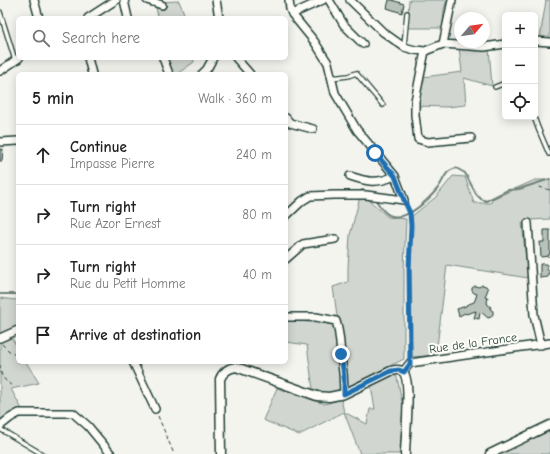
<!DOCTYPE html>
<meta charset="utf-8">
<style>
body{margin:0;font-family:"Comic Neue",sans-serif;background:#f2f2f2;color:#222}
.controls{position:absolute;right:12px;top:12px;display:grid;overflow:hidden;border-radius:6px;box-shadow:0 2px 10px #0003}
.controls button{width:36px;height:36px;display:grid;place-items:center;padding:0;border:0;border-bottom:1px solid #e0e0e0;background:#fff;color:#222;font:20px sans-serif}
.compass{position:absolute;left:454px;top:12px;width:36px;height:36px;border-radius:50%;background:#fff;box-shadow:0 2px 10px #0003;rotate:61deg}
.stop{position:absolute;width:12px;height:12px;margin:-9px;border:3px solid #1f6fb2;border-radius:50%;background:#fff}
.stop.end{background:#1f6fb2;border-color:#fff;box-shadow:0 1px 4px #0008}
.list{margin:0;padding:0;list-style:none}
h2{display:flex;justify-content:space-between;align-items:center;height:52px;margin:0;padding:0 16px;font-size:17px}
h2 small{font-size:13px;font-weight:400;color:#767676}
.list li{display:grid;grid-template-columns:26px 1fr auto;gap:12px;align-items:center;box-sizing:border-box;height:60px;padding:0 16px;border-top:1px solid #e0e0e0}
.list b{display:block;font-size:15px;white-space:nowrap}
.list p{margin:0;font-size:13px;white-space:nowrap;color:#767676}
.list em{font-size:13px;font-style:normal;color:#767676}
.icon{flex:none;width:22px;height:22px;fill:none;stroke:currentColor;stroke-width:2;stroke-linecap:round;stroke-linejoin:round}
.map{position:relative;flex:none;width:550px;height:454px;overflow:hidden}
.search{position:absolute;background:#fff;box-shadow:0 2px 10px #0003;left:16px;top:16px;width:272px;height:44px;display:flex;align-items:center;gap:10px;box-sizing:border-box;padding:0 14px;border-radius:6px;color:#767676;font-size:15px}
.panel{position:absolute;background:#fff;box-shadow:0 2px 10px #0003;left:16px;top:72px;width:272px;height:292px;border-radius:6px}
.map>svg:first-child{display:block}
</style>
<div class="map">
<svg width="550" height="454" viewBox="0 0 550 454">
<rect width="100%" height="100%" fill="#f4f4ef"/>
<filter id="ink" filterUnits="userSpaceOnUse"><feTurbulence type="fractalNoise" baseFrequency=".025" numOctaves="2"/><feDisplacementMap in="SourceGraphic" scale="8" xChannelSelector="R" yChannelSelector="G"/><feConvolveMatrix kernelMatrix="1 2 1 2 8 2 1 2 1" color-interpolation-filters="sRGB"/></filter>
<g filter="url(#ink)">
<path fill="#d1d6d1" stroke="#788a82" d="M409 0H447L444 9 443 28H407Z
M546 0H550V39L540 38Z
M179 1 186 18H158L155 2Z
M459 48H489L492 86 464 78 466 105 447 107 417 106 423 77 462 72Z
M165 58H193L194 62 177 74H170Z
M453 176 465 177 474 203H491L492 199 535 180H550V219L530 220 522 223 528 278 447 265 436 355 412 357 410 241 412 216 436 197Z
M361 193 388 217 406 219 404 268V359L347 387 333 287 348 282V268L350 235Z
M0 298 15 300 18 298V328L0 335Z
M286 320 331 324 336 330 340 389 327 394 313 390 307 345 286 342Z
M11 337 18 348V362H26L39 383 11 389 23 411 3 420 0 419V340Z
M393 375 397 377 403 407 400 454H360L344 412 299 435 263 420 277 388 325 404 341 399 344 412 367 424 370 409H375L371 386Z
M550 429V454H498Z"/>
<g fill="none" stroke-linecap="round" stroke-linejoin="round">
<path stroke="#6e8179" stroke-width="2" d="M358 193 362 190 369 192 370 193
M375 199C379 205 383 212 389 215 406 223 429 199 438 188 442 183 444 176 448 172 450 170 454 169 456 168L465 173 476 194 481 199 486 201 508 190 519 189 550 179
M286 211 295 203
M0 294H18"/>
</g>
<path fill="#b9c1bb" stroke="#1f3d34" d="M389 0H392L404 4 402 13 387 8Z
M0 149H3L2 161H0Z
M544 230H550V254H549V256L541 257 540 242H544Z
M540 264H547V270H550V273H548V277L540 278Z
M482 285 486 286 488 289 485 297 488 298 487 302 488 305 491 307 490 309 493 311V314L491 317 488 318 481 312 480 313 479 319 474 318 476 311 466 314 465 313 459 316 457 309 466 306V305L474 302 475 300 477 294 474 293 472 291V288L475 286 479 287Z"/>
<g fill="none" stroke-linecap="round" stroke-linejoin="round">
<defs>
<path id="service" d="M0 12 15 60
M404 46 407 13
M331 78 348 76 356 73 383 105
M495 87 505 83
M534 117 538 128 549 154
M0 429 42 454"/>
<path id="minor" d="M34 0 39 18
M124 0 128 18
M147 0 162 5
M216 0 219 18
M289 0 290 9 292 14
M329 0 344 25 363 44
M350 0 383 32 404 47 415 50 425 51 443 44 484 47 505 44
M88 18 116 0
M535 41 550 42
M443 44 452 0
M425 51 415 101V115L418 139 428 142 471 138
M88 58 92 74
M163 58 169 74
M236 58 250 74
M0 71 19 58
M202 74 207 69 213 58
M286 118 290 123 313 129
M0 142 18 141
M350 176C368 182 376 184 395 176
M286 216 302 201 310 196 334 195H366L404 200 395 176 357 130 335 93 328 63 314 41 292 14 323 0
M528 223 534 315 541 345
M286 259 303 244 335 239
M286 317H316L336 321C340 333 340 344 341 356 343 369 344 381 344 394
M0 338 18 330
M133 362 155 409
M403 372 410 363 550 343
M0 426 10 418 19 413H73L88 426 111 454"/>
<path id="tertiary" d="M221 454 220 379C223 372 228 368 236 367L317 396 329 397 344 394 391 371C395 370 400 369 403 372 412 380 405 440 405 454
M490 454 550 425"/>
</defs>
<use href="#service" stroke="#1f3d34" stroke-width="6"/>
<use href="#minor" stroke="#1f3d34" stroke-width="10"/>
<use href="#tertiary" stroke="#1f3d34" stroke-width="11"/>
<path stroke="#1f3d34" stroke-width="1" stroke-dasharray="4 3" stroke-linecap="butt" d="M539 187 550 190
M408 207 410 213 411 226 409 268 410 357
M2 344 8 350 18 357
M0 365 1 373 3 378 13 387
M158 416 174 454"/>
<use href="#service" stroke="#fdfcf7" stroke-width="3.5"/>
<use href="#minor" stroke="#fdfcf7" stroke-width="7"/>
<use href="#tertiary" stroke="#fdfcf7" stroke-width="8"/>
</g>
</g>
<g fill="none" stroke-linecap="round" stroke-linejoin="round" filter="url(#ink)">
<path stroke="#1f6fb2" stroke-width="5" d="M341 354 344 377V394L391 371 399 370 404 372 410 364 409 268 411 226 410 213 404 200 395 176 375 153"/>
</g>
<g text-anchor="middle" stroke-width="4" stroke-linejoin="round" paint-order="stroke">
<g font-size="12" fill="#1f3d34" stroke="#fdfcf7">
<text transform="translate(473 343) rotate(-8)" y="4">Rue de la France</text>
</g>
</g>
</svg>
<div class="controls">
<button>+</button>
<button>−</button>
<button><svg class="icon" aria-label="locate" viewBox="0 0 24 24"><circle cx="12" cy="12" r="6"/><path d="M12 2v4M12 18v4M2 12h4M18 12h4"/></svg></button>
</div>
<svg class="compass" viewBox="-18 -18 36 36"><path d="M0-13l5 13h-10z" fill="#e53935"/><path d="M0 13l5-13h-10z" fill="#767676"/></svg>
<div class="stop" style="left:375px;top:153px"></div>
<div class="stop end" style="left:341px;top:354px"></div>
<div class="search"><svg class="icon" aria-label="search" viewBox="0 0 24 24"><circle cx="10" cy="10" r="6"/><path d="M15 15l6 6"/></svg>Search here</div>
<section class="panel">
<h2>5 min<small>Walk · 360 m</small></h2>
<ul class="list">
<li><svg class="icon" aria-label="ahead" viewBox="0 0 24 24"><path d="M12 20V5M6 11l6-6 6 6"/></svg><div><b>Continue</b><p>Impasse Pierre</p></div><em>240 m</em></li>
<li><svg class="icon" aria-label="right" viewBox="0 0 24 24"><path d="M7 20v-9h11M14 6l5 5-5 5"/></svg><div><b>Turn right</b><p>Rue Azor Ernest</p></div><em>80 m</em></li>
<li><svg class="icon" aria-label="right" viewBox="0 0 24 24"><path d="M7 20v-9h11M14 6l5 5-5 5"/></svg><div><b>Turn right</b><p>Rue du Petit Homme</p></div><em>40 m</em></li>
<li><svg class="icon" aria-label="arrive" viewBox="0 0 24 24"><path d="M6 21V4h12l-3 4 3 4H6"/></svg><div><b>Arrive at destination</b></div></li>
</ul>
</section>
</div>
